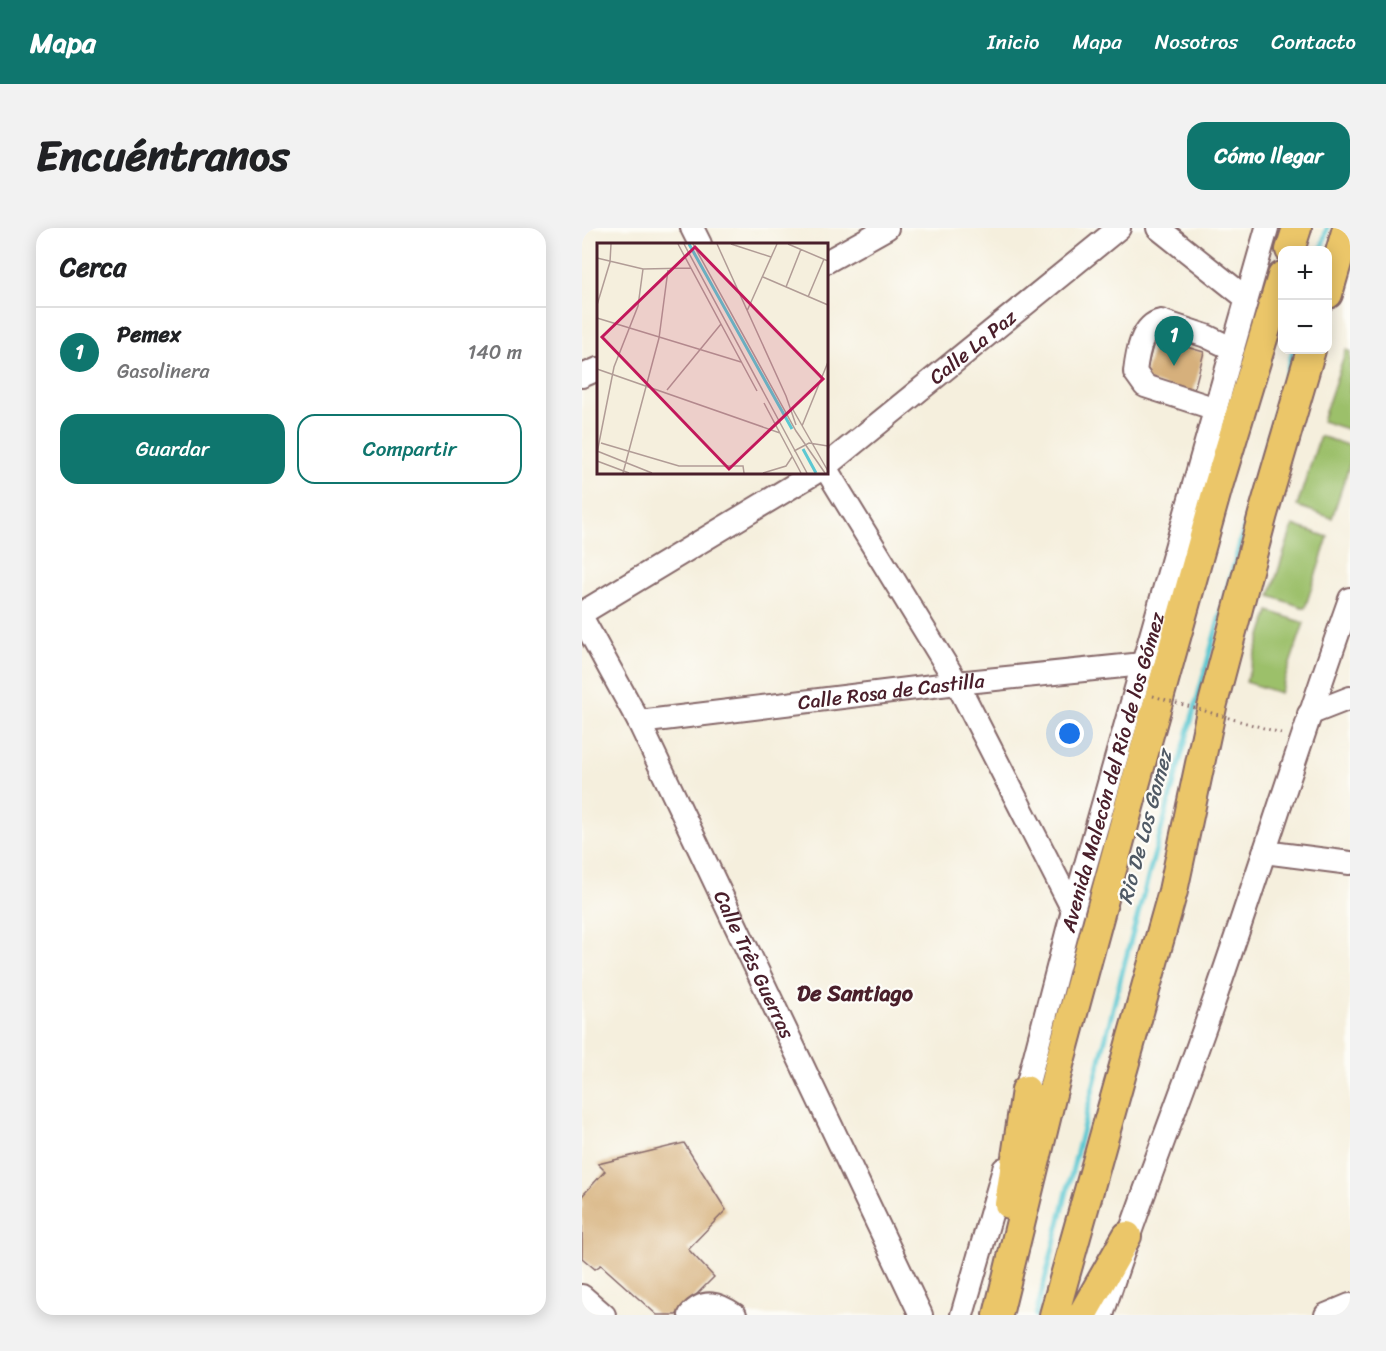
<!DOCTYPE html>
<html lang="es">
<meta charset="utf-8">
<style>
body{margin:0;font-family:Sriracha,sans-serif;background:#f2f2f2;color:#202124}
.controls{position:absolute;right:18px;top:18px;display:grid;overflow:hidden;border-radius:12px;box-shadow:0 3px 15px #0003}
.controls button{width:54px;height:54px;display:grid;place-items:center;padding:0;border:0;border-bottom:2px solid #e0e0e0;background:#fff;color:#202124;font:30px sans-serif}
.you{position:absolute;left:488px;top:506px;width:21px;height:21px;margin:-15px;border:4px solid #fff;border-radius:50%;background:#1a73e8;box-shadow:0 0 0 9px #1a73e833}
.badge{display:grid;place-items:center;width:39px;height:39px;border-radius:50%;background:#0f766e;color:#fff;font-size:20px;font-weight:700}
.pin{position:absolute;translate:-50% -50px;filter:drop-shadow(0 2px 3px #0008)}
.pin::after{content:'';position:absolute;top:32px;width:21px;height:18px;background:inherit;clip-path:polygon(0 0,100% 0,50% 100%)}
.list{margin:0;padding:0;list-style:none}
h2{display:flex;justify-content:space-between;align-items:center;height:78px;margin:0;padding:0 24px;font-size:26px}
h2 small{font-size:20px;font-weight:400;color:#757577}
.list li{display:grid;grid-template-columns:39px 1fr auto;gap:18px;align-items:center;box-sizing:border-box;height:90px;padding:0 24px;border-top:2px solid #e0e0e0}
.list b{display:block;font-size:22px;white-space:nowrap}
.list p{margin:0;font-size:20px;white-space:nowrap;color:#757577}
.list em{font-size:20px;font-style:normal;color:#757577}
.actions{display:flex;gap:12px;padding:18px 24px}
.actions a{flex:1;padding:14px 0;border:2px solid #0f766e;border-radius:18px;text-align:center;font-size:21px;color:#0f766e}
.actions .main{background:#0f766e;color:#fff}
.map{position:relative;flex:none;width:768px;height:1087px;overflow:hidden;border-radius:18px}
header{display:flex;align-items:center;gap:36px;box-sizing:border-box;height:84px;padding:0 30px;background:#0f766e;color:#fff}
header strong{font-size:28px}
nav{display:flex;gap:33px;margin-inline-start:auto;font-size:21px}
.intro{display:flex;align-items:center;justify-content:space-between;box-sizing:border-box;height:144px;padding:0 36px}
h1{margin:0;font-size:42px}
.button{padding:15px 27px;border-radius:18px;background:#0f766e;color:#fff;font-size:21px;font-weight:700}
main{display:flex;gap:36px;padding:0 36px}
aside{flex:1;background:#fff;border-radius:18px;box-shadow:0 3px 15px #0003}
.map>svg:first-child{display:block}
</style>
<header>
<strong>Mapa</strong>
<nav><a>Inicio</a><a>Mapa</a><a>Nosotros</a><a>Contacto</a></nav>
</header>
<div class="intro"><h1>Encuéntranos</h1><a class="button">Cómo llegar</a></div>
<main>
<aside>
<h2>Cerca<small></small></h2>
<ul class="list">
<li><span class="badge">1</span><div><b>Pemex</b><p>Gasolinera</p></div><em>140 m</em></li>
</ul>
<div class="actions"><a class="main">Guardar</a><a>Compartir</a></div>
</aside>
<div class="map">
<svg width="768" height="1087" viewBox="0 0 768 1087">
<rect width="100%" height="100%" fill="#fdfcf7"/>
<filter id="ink" filterUnits="userSpaceOnUse"><feTurbulence type="fractalNoise" baseFrequency=".0167" numOctaves="2"/><feDisplacementMap in="SourceGraphic" scale="12" xChannelSelector="R" yChannelSelector="G"/><feConvolveMatrix kernelMatrix="1 2 1 2 8 2 1 2 1" color-interpolation-filters="sRGB"/></filter>
<filter id="wash" filterUnits="userSpaceOnUse"><feTurbulence type="fractalNoise" baseFrequency=".008" numOctaves="4" result="noise"/><feDisplacementMap in="SourceGraphic" scale="24" xChannelSelector="R" yChannelSelector="G"/><feGaussianBlur stdDeviation="1.35" result="paint"/><feColorMatrix in="noise" values="0 0 0 0 0 0 0 0 0 0 0 0 0 0 0 0 0 1.4 0 .05"/><feComposite in="paint" operator="in"/></filter>
<g filter="url(#wash)">
<rect width="100%" height="100%" fill="#f5efdd"/>
<path fill="#9cc06a" stroke="#73704a" stroke-width="1.5" d="M764 122 768 123V202L740 193Z
M738 208 768 218V235L750 290 715 278Z
M711 297 746 309 723 380 688 368Z
M687 383 722 395 698 465 664 454Z"/>
<g fill="none" stroke-linecap="round" stroke-linejoin="round">
<path stroke="#5cc8d2" stroke-width="5" d="M739 22 745 0
M454 1087 542 737 711 122"/>
</g>
<g id="blocks">
<path fill="#d6b07b" d="M573 110 622 124 611 166 562 152Z
M102 915 144 982 106 1021 132 1049 94 1087H75L19 1037 13 1041 0 1030V968L23 943 16 936Z"/>
</g>
</g>
<g filter="url(#ink)">
<use href="#blocks" fill-opacity="0" stroke="#866869" stroke-width="1.5"/>
<g fill="none" stroke-linecap="round" stroke-linejoin="round">
<defs>
<g id="minor">
<path d="M110 0 118 16"/>
<path d="M576 0 664 70"/>
<path d="M244 34 305 0"/>
<path d="M0 148 16 141"/>
<path d="M634 181 563 158 553 144C555 127 559 97 579 93L624 108 651 121"/>
<path id="s1" d="M244 238 537 0"/>
<path d="M244 241 375 455 491 682"/>
<path d="M0 385 234 244"/>
<path id="s2" d="M0 390 57 494 339 1087"/>
<path d="M727 486 768 470"/>
<path id="s3" d="M57 494 375 455 561 436"/>
<path d="M682 624 768 635"/>
<path id="s4" d="M440 878 491 682 685 0"/>
<path d="M0 1068 22 1087"/>
<path d="M108 1087C122 1070 137 1076 153 1087"/>
<path d="M380 1087 422 941"/>
<path d="M520 1087C553 983 594 882 630 779 677 644 720 506 768 371"/>
<path d="M744 1087 768 1077"/>
</g>
<path id="major" d="M708 22 715 0
M746 66 765 0
M427 976 444 862
M416 1087 478 833 551 564 637 255 700 48
M472 1087 591 663 630 479 681 286 729 122
M500 1087 545 1008"/>
</defs>
<use href="#minor" stroke="#866869" stroke-width="26"/>
<use href="#major" stroke="#866869" stroke-width="32"/>
<use href="#minor" stroke="#fff" stroke-width="22"/>
<use href="#major" stroke="#ebc669" stroke-width="28"/>
<path stroke="#866869" stroke-width="3" stroke-dasharray="1.5 4.5" stroke-linecap="butt" d="M571 468 699 505"/>
</g>
</g>
<g text-anchor="middle" stroke-width="4.5" stroke-linejoin="round" paint-order="stroke">
<g font-size="20" fill="#4a1f2b" stroke="#fdfcf7">
<text dy="7" stroke="none"><textPath href="#s1" startOffset="189">Calle La Paz</textPath></text>
<text dy="7" stroke="none"><textPath href="#s3" startOffset="254">Calle Rosa de Castilla</textPath></text>
<text dy="7" stroke="none"><textPath href="#s4" startOffset="346">Avenida Malecón del Río de los Gómez</textPath></text>
<text dy="7" stroke="none"><textPath href="#s2" startOffset="387">Calle Três Guerras</textPath></text>
</g>
<g font-size="21" font-style="italic" fill="#505a65" stroke="#fdfcf7">
<text transform="translate(563 599) rotate(-75)" y="7">Rio De Los Gomez</text>
</g>
<g font-size="22" font-weight="bold" fill="#4a1f2b" stroke="#fdfcf7">
<text x="273" y="773">De Santiago</text>
</g>
</g>
<g transform="translate(15 15)">
<rect width="231" height="231" fill="#f5efdd"/>
<path fill="none" stroke="#5cc8d2" stroke-width="3" d="M92 1 195 186M206 206 219 230"/>
<path fill="none" stroke="#b19c96" stroke-width="1.5" d="M81 1 160 148M87 1 210 230M96 1 199 188 228 230M120 1 189 153M134 1 174 14M191 1 231 18M0 15 46 26 94 25M166 34 231 62M189 44 204 6M211 54 227 16M0 62 13 19 14 1M150 68 180 1M0 75 144 119M0 126 183 190M70 147 124 81M189 153 199 182M167 160 204 230M195 165 231 228M205 183 231 119M4 200 82 223H146L147 230M0 208 55 230M197 208 212 200 231 203M0 210 17 124 41 63 46 26M0 218 32 230M26 230 62 95 71 27M166 230 189 223 195 214"/>
<path fill="#c2185b" fill-opacity="0.15" stroke="#c2185b" stroke-width="3" d="M98 4 226 136 132 226 5 94Z"/>
<rect width="231" height="231" fill="none" stroke="#4a1f2b" stroke-width="3"/>
</g>
</svg>
<div class="controls">
<button>+</button>
<button>−</button>
</div>
<div class="you"></div>
<div class="pin badge" style="left:592px;top:138px">1</div>
</div>
</main>
